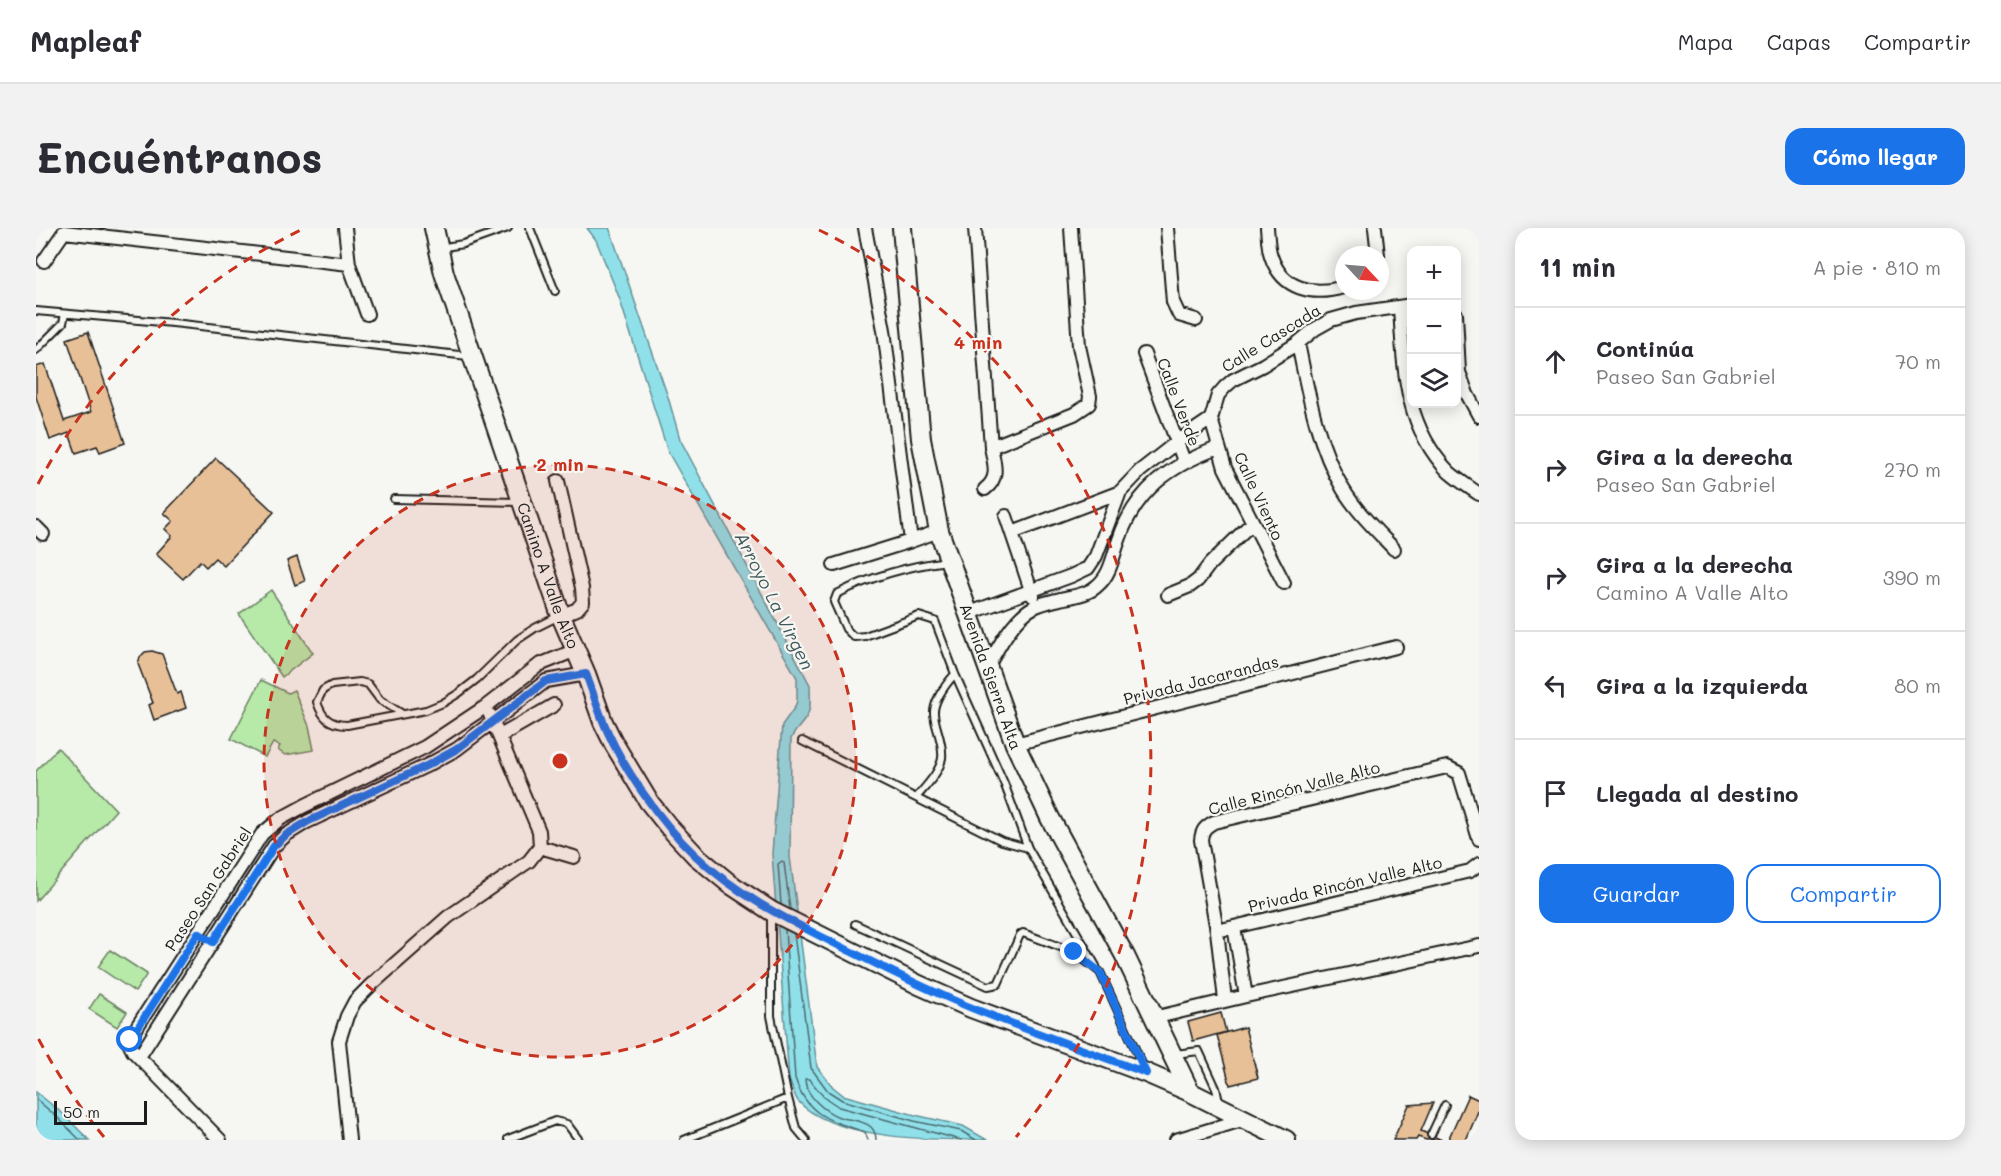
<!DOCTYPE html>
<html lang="es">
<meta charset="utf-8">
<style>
body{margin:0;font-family:Mali,sans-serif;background:#f2f2f3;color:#2b2b33}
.controls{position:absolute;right:18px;top:18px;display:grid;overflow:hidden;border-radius:12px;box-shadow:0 3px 15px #0003}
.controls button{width:54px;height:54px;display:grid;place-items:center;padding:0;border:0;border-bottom:2px solid #e1e1e2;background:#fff;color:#2b2b33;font:30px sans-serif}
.compass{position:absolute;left:1299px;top:18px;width:54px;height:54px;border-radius:50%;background:#fff;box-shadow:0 3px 15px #0003;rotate:116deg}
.scale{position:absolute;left:18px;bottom:15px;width:93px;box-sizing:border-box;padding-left:6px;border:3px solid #1c1c1c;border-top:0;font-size:16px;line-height:21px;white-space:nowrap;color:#1c1c1c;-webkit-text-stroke:4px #f6f6f2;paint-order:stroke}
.stop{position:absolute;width:18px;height:18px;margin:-14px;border:4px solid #1a73e8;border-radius:50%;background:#fff}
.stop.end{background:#1a73e8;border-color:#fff;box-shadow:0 2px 6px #0008}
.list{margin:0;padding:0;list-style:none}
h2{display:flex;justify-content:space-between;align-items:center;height:78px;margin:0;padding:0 24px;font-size:26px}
h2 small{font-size:20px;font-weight:400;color:#7c7c81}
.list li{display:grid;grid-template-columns:39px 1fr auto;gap:18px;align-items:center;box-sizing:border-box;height:108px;padding:0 24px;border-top:2px solid #e1e1e2}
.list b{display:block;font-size:22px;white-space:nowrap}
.list p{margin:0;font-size:20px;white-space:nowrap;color:#7c7c81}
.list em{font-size:20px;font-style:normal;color:#7c7c81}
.actions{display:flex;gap:12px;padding:18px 24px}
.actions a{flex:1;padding:14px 0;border:2px solid #1a73e8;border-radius:18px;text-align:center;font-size:21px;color:#1a73e8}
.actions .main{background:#1a73e8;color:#fff}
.icon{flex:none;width:33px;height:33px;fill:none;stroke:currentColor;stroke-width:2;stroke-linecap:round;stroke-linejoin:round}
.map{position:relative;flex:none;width:1443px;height:912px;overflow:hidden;border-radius:18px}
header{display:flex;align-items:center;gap:36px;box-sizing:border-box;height:84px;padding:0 30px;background:#fff;border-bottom:2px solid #e1e1e2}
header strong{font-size:28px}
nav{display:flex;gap:33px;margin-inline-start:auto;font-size:21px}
.intro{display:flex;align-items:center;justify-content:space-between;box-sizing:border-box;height:144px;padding:0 36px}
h1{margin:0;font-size:42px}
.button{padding:15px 27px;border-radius:18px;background:#1a73e8;color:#fff;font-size:21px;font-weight:700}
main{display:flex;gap:36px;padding:0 36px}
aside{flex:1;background:#fff;border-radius:18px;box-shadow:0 3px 15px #0003}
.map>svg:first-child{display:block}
</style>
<header>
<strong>Mapleaf</strong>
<nav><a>Mapa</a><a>Capas</a><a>Compartir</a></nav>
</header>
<div class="intro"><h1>Encuéntranos</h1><a class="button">Cómo llegar</a></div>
<main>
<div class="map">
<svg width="1443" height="912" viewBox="0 0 1443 912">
<rect width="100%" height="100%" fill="#f6f6f2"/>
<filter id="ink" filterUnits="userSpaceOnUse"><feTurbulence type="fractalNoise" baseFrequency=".0167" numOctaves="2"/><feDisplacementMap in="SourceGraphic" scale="12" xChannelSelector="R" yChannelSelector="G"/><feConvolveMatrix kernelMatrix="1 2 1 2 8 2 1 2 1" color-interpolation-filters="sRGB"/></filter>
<g filter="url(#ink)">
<path fill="#b7e9a9" stroke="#6a8262" stroke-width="1.5" d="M235 362 277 425 246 449 203 386Z
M225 452 252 465 258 462 273 498 278 522 249 527 242 522 244 518 237 515 229 529 195 511Z
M22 520 80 582 0 673V543Z
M74 722 111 746 99 764 62 739Z
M63 766 91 784 81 799 53 781Z"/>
<path fill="#90e0ea" stroke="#629298" stroke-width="1.5" d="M551 0H573L574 2 632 169 644 211 774 457C774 469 776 482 769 491 764 499 759 502 755 511L754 629 781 839 797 859 807 867 879 887 927 898 951 912C897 912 797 912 762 873 758 867 756 859 753 851L736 626 746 497 759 479 761 473V450L632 224 583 69 560 12Z
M0 864 26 885 53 912H0Z"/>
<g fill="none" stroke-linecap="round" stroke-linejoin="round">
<path stroke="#4a6a6e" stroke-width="1.5" d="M745 676 742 636 746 633 748 635 754 681
M749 702 759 850C771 888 795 893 829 904L832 912
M758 706 775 840 792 863 806 872 878 893 925 903 940 912
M0 871 22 890 44 912
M840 912C840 907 839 903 835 899 827 892 812 892 803 889 788 883 769 867 769 851H773L788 869 803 879 925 912"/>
</g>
<path fill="#e7c097" stroke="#1c1c1c" stroke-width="1.5" d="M52 104 89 215 64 224 61 218 40 225 33 205 14 212 0 169V139L9 136 28 193 55 184 31 111Z
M180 230 238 284 188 338 179 330 170 339 164 333 147 351 120 326 136 308 129 301 137 293 128 285Z
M261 329 269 353 259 357 251 333Z
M116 423 126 426 141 466 145 464 150 480 118 492 113 477 117 475 102 436 104 429 109 424Z
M1185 785 1190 804 1157 813 1152 794Z
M1209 799 1222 850 1194 857 1181 807Z
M1432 867 1443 872V881L1430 912H1412Z
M1397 875 1385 903 1406 912H1390L1382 909 1380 912H1357L1373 877Z"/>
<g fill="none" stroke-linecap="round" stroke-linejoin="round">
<defs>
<path id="lane" d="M494 0 519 63
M403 20 427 16 472 0
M0 83 137 95 432 128
M0 122 27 95 29 86
M358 271 482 274
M911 333C872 338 836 348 801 366L798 374 810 401 818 409 829 408 883 388 899 393 919 446 968 555 992 620
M365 485 344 472 332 456 324 454 296 457 287 462 281 474C286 489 293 497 311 497L390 482 407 475 423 465 441 451 481 412 499 400 523 388
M766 513 966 613 992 620 1060 738
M880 570C889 559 904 544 906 530 908 513 897 496 898 483 899 471 911 455 919 446
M735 685V788L752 870 760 900 770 912
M819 696 952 758 962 756 984 707 987 705 1038 724 1064 744 1108 840
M1139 826 1163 823 1180 860 1183 874
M1395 907 1409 877
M472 911 519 893 531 896 543 912
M648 912 752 870"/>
<path id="street" d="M309 0 313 36 331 86
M829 0 848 102 875 313 903 303
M939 0 955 219C958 235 964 250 949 261
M1131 0 1137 74 1143 87 1160 92
M1231 0C1232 9 1232 20 1235 28 1246 62 1277 68 1308 59
M1339 0 1342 27
M28 4 313 36
M8 33 28 4
M1364 80C1368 141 1368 197 1413 244 1422 252 1433 259 1443 266
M1420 86 1423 144 1431 166 1443 188
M1262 115C1272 165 1281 216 1307 261 1320 283 1340 302 1358 321
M1108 126 1148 233
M1175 191 1189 240 1248 355
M955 219 1038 186 1053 176 1054 168 1043 118 1035 0
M522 253 546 360 547 374 541 381 525 388
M970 288 997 368
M0 299 7 306
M976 305 1084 264
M798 337 875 313
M1132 367 1154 358 1162 352 1174 336 1216 295
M931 386 1035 348 1052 340 1060 328 1084 264 1104 243 1141 214 1175 191 1182 167 1189 159 1197 152 1227 137 1262 115 1279 101 1295 92 1320 85 1376 77
M951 440C961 421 978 389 998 379 1006 375 1016 373 1024 371 1037 368 1052 367 1062 357 1075 346 1077 327 1083 312 1099 262 1135 237 1182 220
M464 508 518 477
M979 516 1360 419
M504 619 538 629
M1198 699 1210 768
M1181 703 1434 643 1443 636
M1189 772 1181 703 1165 612C1166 602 1169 599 1178 594L1411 539 1423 545 1443 611
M1117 790 1210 768 1443 718
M103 829 238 618 250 607 271 594 392 537 421 521 510 453 550 446
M184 912 97 823 93 815 95 808 226 606 244 591 268 578 389 519 449 479 503 437 540 422
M313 912 303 813 311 788 319 773 335 757 412 689 493 633 504 619 503 603 454 487
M1140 912 1209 891"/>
<g id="secondary">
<path id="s1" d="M398 0 408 45 525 388 550 446 567 494 578 516 613 574 633 599 660 628 694 656 735 683 883 757 935 780 1110 845 1154 864 1250 912"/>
<path id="s2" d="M866 0 885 211 903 303 979 516 1014 590 1089 728 1154 864"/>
</g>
</defs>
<use href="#lane" stroke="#1c1c1c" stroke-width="10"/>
<use href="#street" stroke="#1c1c1c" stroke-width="16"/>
<use href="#secondary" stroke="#1c1c1c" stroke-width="22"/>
<use href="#lane" stroke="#f6f6f2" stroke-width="6"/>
<use href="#street" stroke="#f6f6f2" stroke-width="12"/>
<use href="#secondary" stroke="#f6f6f2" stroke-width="18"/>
</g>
</g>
<g fill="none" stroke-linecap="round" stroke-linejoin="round" filter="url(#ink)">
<path stroke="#1a73e8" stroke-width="8" d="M94 812 162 705 177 714 238 618 250 607 271 594 392 537 421 521 510 453 550 446C556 462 561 478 567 493 585 538 624 594 659 627 702 668 752 692 804 718 848 740 891 762 936 780 993 803 1052 823 1110 845L1064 744 1038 724"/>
</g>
<circle cx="524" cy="533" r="296" fill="#c8321e" fill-opacity=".12"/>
<g fill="none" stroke="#c8321e" stroke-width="3" stroke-dasharray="10 8">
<circle cx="524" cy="533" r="296"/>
<path d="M68 909A591 591 0 0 1 2 810M2 256A591 591 0 0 1 265 2M783 2A591 591 0 0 1 980 909"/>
</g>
<g text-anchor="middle" stroke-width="4.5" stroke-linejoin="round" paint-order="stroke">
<g font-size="16" fill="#1c1c1c" stroke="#f6f6f2">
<text transform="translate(1235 110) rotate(-32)" y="6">Calle Cascada</text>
<text transform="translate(1143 174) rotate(69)" y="6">Calle Verde</text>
<text transform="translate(1223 268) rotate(65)" y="6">Calle Viento</text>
<text dy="6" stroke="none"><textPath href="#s1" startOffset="366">Camino A Valle Alto</textPath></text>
<text dy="6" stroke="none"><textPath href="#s2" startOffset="460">Avenida Sierra Alta</textPath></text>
<text transform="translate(1165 452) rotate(-14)" y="6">Privada Jacarandas</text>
<text transform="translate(1258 560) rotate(-14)" y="6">Calle Rincón Valle Alto</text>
<text transform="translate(1309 656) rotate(-13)" y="6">Privada Rincón Valle Alto</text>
<text transform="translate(172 661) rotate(-57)" y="6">Paseo San Gabriel</text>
</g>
<g font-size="18" font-style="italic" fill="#3f575a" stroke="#f6f6f2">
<text transform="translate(738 373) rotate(63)" y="6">Arroyo La Virgen</text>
</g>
</g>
<circle cx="524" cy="533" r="9" fill="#c8321e" stroke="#f6f6f2" stroke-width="3"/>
<g font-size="18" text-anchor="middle" font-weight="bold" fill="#c8321e" stroke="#f6f6f2" stroke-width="4.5" stroke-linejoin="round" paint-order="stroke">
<text x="942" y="121">4 min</text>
<text x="524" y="243">2 min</text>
</g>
</svg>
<div class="controls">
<button>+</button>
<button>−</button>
<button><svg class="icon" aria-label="layers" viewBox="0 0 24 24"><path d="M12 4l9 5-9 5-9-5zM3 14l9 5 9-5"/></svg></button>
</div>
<svg class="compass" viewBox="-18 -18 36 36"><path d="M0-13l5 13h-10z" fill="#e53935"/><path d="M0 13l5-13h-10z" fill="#7c7c81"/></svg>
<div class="scale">50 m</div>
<div class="stop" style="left:94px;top:812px"></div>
<div class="stop end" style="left:1038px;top:724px"></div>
</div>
<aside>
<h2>11 min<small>A pie · 810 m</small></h2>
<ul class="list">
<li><svg class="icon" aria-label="ahead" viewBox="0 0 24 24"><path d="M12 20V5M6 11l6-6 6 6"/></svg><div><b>Continúa</b><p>Paseo San Gabriel</p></div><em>70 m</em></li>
<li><svg class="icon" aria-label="right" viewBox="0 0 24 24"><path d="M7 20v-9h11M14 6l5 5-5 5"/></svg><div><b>Gira a la derecha</b><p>Paseo San Gabriel</p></div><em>270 m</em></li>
<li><svg class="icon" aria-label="right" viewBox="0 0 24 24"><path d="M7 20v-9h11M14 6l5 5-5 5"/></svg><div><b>Gira a la derecha</b><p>Camino A Valle Alto</p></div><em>390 m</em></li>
<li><svg class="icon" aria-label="left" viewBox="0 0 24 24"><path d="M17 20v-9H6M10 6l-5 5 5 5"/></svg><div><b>Gira a la izquierda</b></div><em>80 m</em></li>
<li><svg class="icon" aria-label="arrive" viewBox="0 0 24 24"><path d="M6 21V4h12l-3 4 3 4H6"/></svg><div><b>Llegada al destino</b></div></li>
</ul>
<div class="actions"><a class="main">Guardar</a><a>Compartir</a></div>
</aside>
</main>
